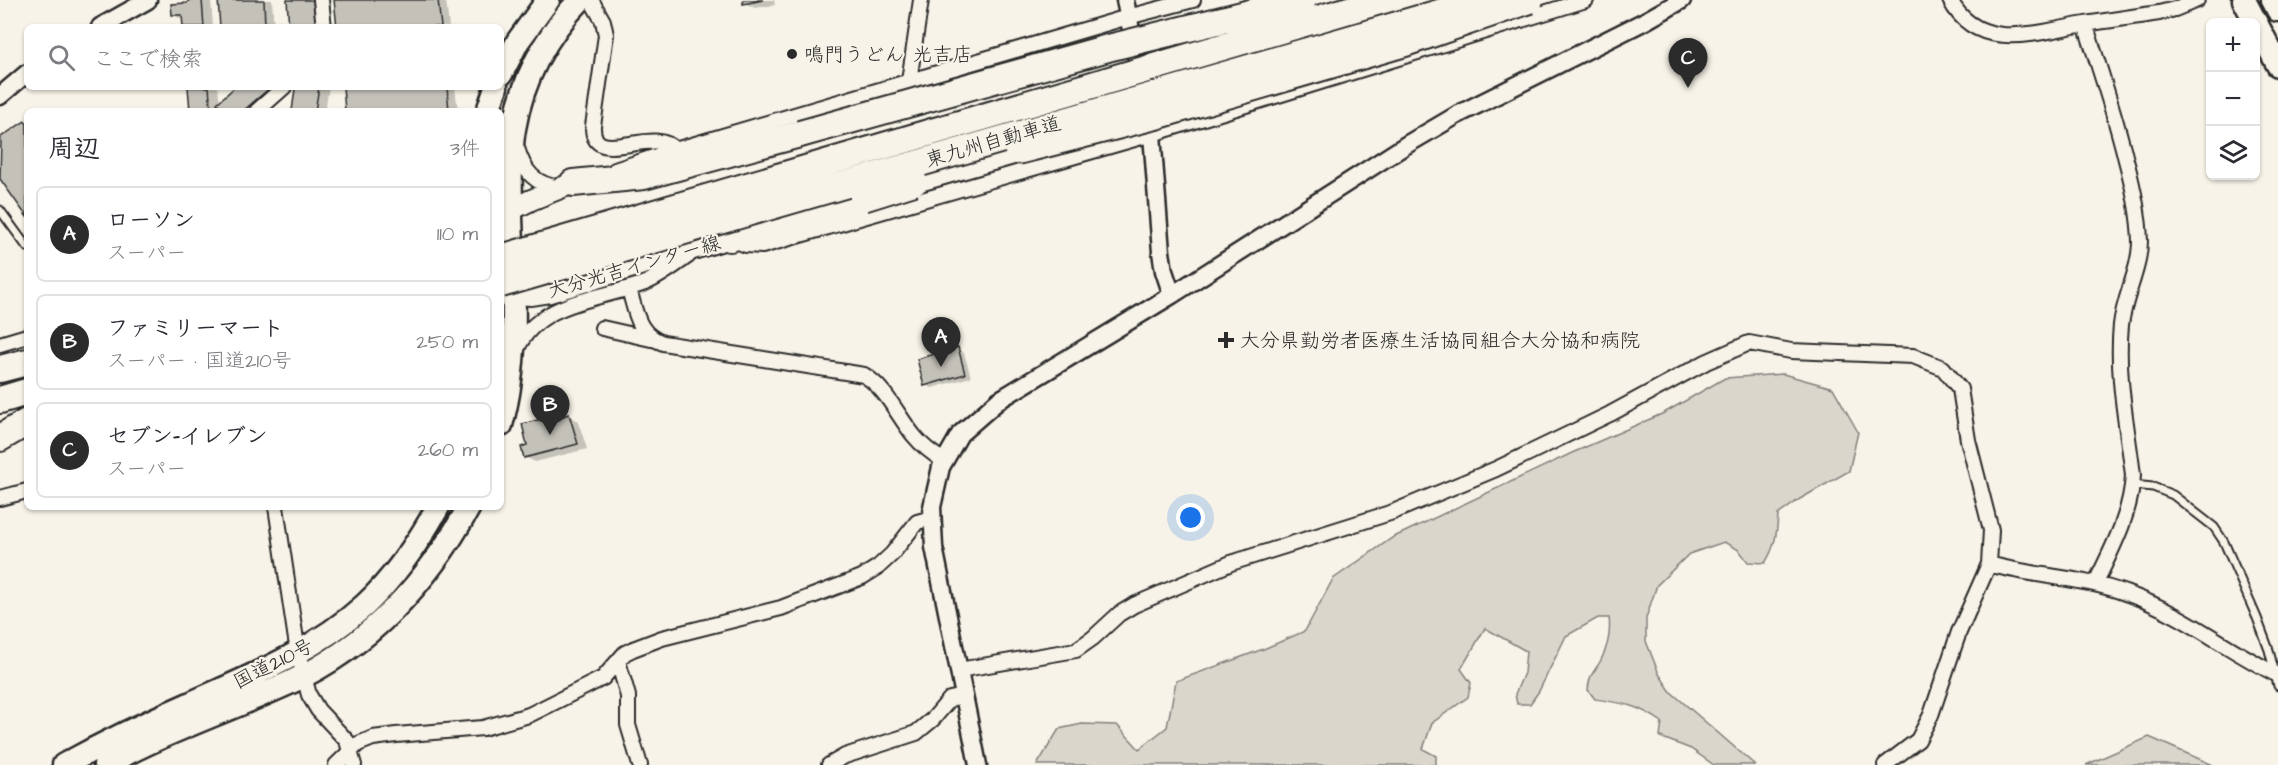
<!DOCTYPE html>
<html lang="ja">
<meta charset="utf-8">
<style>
body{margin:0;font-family:"Architects Daughter","Klee One",sans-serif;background:#f7f7f7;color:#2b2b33}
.controls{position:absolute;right:18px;top:18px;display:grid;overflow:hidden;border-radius:9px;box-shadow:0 2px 4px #0004}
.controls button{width:54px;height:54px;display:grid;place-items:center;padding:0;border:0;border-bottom:2px solid #e1e1e2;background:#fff;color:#2b2b33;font:30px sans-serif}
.you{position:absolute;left:1191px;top:518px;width:21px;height:21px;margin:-15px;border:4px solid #fff;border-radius:50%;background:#1a73e8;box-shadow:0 0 0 9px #1a73e833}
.badge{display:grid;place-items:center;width:39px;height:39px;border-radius:50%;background:#2b2b2b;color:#fff;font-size:20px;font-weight:700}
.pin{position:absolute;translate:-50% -50px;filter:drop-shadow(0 2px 3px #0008)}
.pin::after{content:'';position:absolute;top:32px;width:21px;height:18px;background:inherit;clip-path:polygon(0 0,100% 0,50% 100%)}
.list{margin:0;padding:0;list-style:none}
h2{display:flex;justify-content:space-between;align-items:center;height:78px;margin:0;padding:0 24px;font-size:26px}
h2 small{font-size:20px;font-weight:400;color:#7c7c81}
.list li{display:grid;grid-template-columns:39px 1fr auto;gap:18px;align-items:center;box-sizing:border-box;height:96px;margin:0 12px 12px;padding:0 12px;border:2px solid #e1e1e2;border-radius:9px}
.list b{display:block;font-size:22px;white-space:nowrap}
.list p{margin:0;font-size:20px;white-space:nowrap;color:#7c7c81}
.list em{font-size:20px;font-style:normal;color:#7c7c81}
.icon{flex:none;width:33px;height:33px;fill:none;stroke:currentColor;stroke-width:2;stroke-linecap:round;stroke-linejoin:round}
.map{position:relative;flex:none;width:2278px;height:765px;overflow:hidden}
.search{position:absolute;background:#fff;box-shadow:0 2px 4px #0004;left:24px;top:24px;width:480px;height:66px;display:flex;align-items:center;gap:15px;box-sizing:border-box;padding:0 21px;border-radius:9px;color:#7c7c81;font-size:22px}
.panel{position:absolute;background:#fff;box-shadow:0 2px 4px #0004;left:24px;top:108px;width:480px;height:402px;border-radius:9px}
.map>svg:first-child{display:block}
</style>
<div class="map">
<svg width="2278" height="765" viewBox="0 0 2278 765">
<rect width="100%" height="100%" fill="#f7f3e8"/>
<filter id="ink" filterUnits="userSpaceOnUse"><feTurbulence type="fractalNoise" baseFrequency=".0167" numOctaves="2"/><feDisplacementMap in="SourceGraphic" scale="12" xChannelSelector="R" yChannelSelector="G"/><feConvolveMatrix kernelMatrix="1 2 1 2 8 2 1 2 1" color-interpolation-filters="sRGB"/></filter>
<g filter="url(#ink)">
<path fill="#dad6cc" stroke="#82807c" stroke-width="1.5" d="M1783 374 1833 388 1858 432 1849 471 1800 499 1778 515C1777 534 1775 547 1765 563L1748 562 1739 550 1724 542 1689 554 1657 585 1646 618V641L1659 674 1671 692 1755 765H1714L1691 749 1660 737 1662 722C1638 705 1623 703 1595 699L1588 690C1589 674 1594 673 1601 660 1608 646 1611 633 1609 618H1598L1566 636 1539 691 1530 704H1517L1515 694 1524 673 1526 651 1485 628 1461 669 1471 683 1468 697 1432 723 1423 749 1436 756V765H1037L1059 729 1082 724 1117 725 1139 749 1167 727 1176 681 1266 648 1305 631 1333 579 1392 538 1572 453 1664 413 1725 378Z
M2149 737 2213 765H2086Z"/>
<path fill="#0003" d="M191 0H211L213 27H184V20L173 15 188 4Z
M220 0H272L274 27H222Z
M288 0H325L328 27H291Z
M336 0H446L449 27H339Z
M744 0H774L775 5 755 8 745 3Z
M189 87H218L220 103 237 87H292L264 111H226L220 104V111H191Z
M300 87H329L325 111H293Z
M344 87H455L458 111H347Z
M957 349 964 353 971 377 932 388 926 385Z
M568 415 578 421 587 449 535 462 525 457Z"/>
<path fill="#c4c1b9" stroke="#2b2b2b" stroke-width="1.5" d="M189 0H202L204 27H183L182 15H172L171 4 187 3Z
M218 0H264L265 27H220Z
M287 0H313L316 27H289Z
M334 0H438L441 27H337Z
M743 0H763L743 4Z
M188 87H209L211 111H190Z
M235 87H271L243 111H224L217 103Z
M298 87H319L315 111H292L295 89Z
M343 87H447L449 111H345Z
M25 121 27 124V217L0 179 1 137Z
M958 347 965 374 924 386 917 359Z
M561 414 562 416 569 414 578 444 524 458 521 447 527 445 522 424Z"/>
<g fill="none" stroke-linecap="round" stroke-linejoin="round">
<defs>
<path id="service" d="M0 210 27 247
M2133 485 2153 487 2173 495 2214 527 2224 542 2257 618 2269 650 2278 686"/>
<path id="minor" d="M321 0 324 27
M591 0 603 21 606 35 593 126C592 170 654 124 675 150
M1950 0C1978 54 2038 32 2085 24 2110 20 2134 17 2159 13L2175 9 2197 0
M2085 24C2100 69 2115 114 2126 160 2133 186 2139 213 2140 241 2140 270 2124 296 2121 325 2116 375 2127 425 2133 475 2131 514 2112 549 2095 584
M909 81 921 0
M257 111 284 87
M517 148C524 172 535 185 561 188
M615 170 675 150 1128 17 1193 0
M734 240 746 245 762 246 1152 134 1586 0
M629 289C636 312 637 334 663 343L864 375C887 389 898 417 915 437 923 447 933 454 944 461
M602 328 651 339
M0 344 27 336
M516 351C538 300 600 300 645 283 660 277 675 265 688 256
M0 498 27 491
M276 507 298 653 309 695 318 710 347 741 354 765
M618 661 628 696V725L640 765
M959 670 1076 650 1093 638 1119 614 1134 605 1231 563 1393 512 1496 469 1610 414 1706 362 1749 343 1791 351 1913 356 1943 368 1960 389 1968 440 1991 530 1989 564
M336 765 358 744 373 738 396 735 483 728 529 715 603 678 625 653 633 649 662 638 781 608 862 577 878 567 892 554 917 522 932 518
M829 765 845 756 916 733 933 719 950 699 964 696
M1885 765 1918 740 1931 715 1959 632 1989 564C2035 577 2083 577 2128 594 2182 613 2227 650 2278 675"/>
<path id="tertiary" d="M1125 0 1152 134 1161 252 1164 271 1172 295
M100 27 148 0
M0 96 27 73
M978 765 934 547 932 507 941 467 960 434 999 400 1172 295 1406 145 1457 115 1645 21 1682 0"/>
<path id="secondary" d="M501 215 531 200 573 183
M501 293 531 295 550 292 730 238"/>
<path id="trunk" d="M2244 0 2278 65
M2273 0 2278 10
M501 74 518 41 548 0
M488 111 496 87
M501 425C520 358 513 285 511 216 511 187 509 157 514 129 522 80 546 35 580 0
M64 765C104 743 145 723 187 705 249 677 313 652 365 605 395 577 418 543 438 507
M105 765C164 732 228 711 289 683 368 647 428 582 469 507"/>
<path id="motorway" d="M573 183 644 176 800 134
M730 238 863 198
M0 369 27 362
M0 400 27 392
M0 438 27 422"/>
</defs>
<use href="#service" stroke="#2b2b2b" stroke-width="11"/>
<use href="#minor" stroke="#2b2b2b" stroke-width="18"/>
<use href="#tertiary" stroke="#2b2b2b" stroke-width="21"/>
<use href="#secondary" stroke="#2b2b2b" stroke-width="24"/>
<use href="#trunk" stroke="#2b2b2b" stroke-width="27"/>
<use href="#motorway" stroke="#2b2b2b" stroke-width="30"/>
<use href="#service" stroke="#f7f3e8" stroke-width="7"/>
<use href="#minor" stroke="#f7f3e8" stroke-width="14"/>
<use href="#tertiary" stroke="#f7f3e8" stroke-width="16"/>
<use href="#secondary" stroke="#f7f3e8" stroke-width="20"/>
<use href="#trunk" stroke="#f7f3e8" stroke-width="22"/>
<use href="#motorway" stroke="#f7f3e8" stroke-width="26"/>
<defs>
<path id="motorway-bridge" d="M800 134 1108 48 1303 0
M1018 151 1152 117 1405 43 1530 0
M863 198 914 182
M501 258 1383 0
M501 284 1484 0"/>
</defs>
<use href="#motorway-bridge" stroke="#2b2b2b" stroke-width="30" stroke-linecap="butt"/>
<use href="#motorway-bridge" stroke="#f7f3e8" stroke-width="26"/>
</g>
</g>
<g fill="#2b2b2b" stroke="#f7f3e8" stroke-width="2">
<circle cx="792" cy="54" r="6"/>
<path d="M1223 331h6v6h6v6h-6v6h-6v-6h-6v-6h6z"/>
</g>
<g text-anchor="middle" stroke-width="4.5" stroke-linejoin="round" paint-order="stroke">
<g font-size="20" fill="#2b2b2b" stroke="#f7f3e8" text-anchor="start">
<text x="804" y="61">鳴門うどん 光吉店</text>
<text x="1240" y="347">大分県勤労者医療生活協同組合大分協和病院</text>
</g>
<g font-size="20" fill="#2b2b2b" stroke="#f7f3e8">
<text transform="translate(993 141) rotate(-16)" y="7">東九州自動車道</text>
<text transform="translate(634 266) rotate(-16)" y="7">大分光吉インター線</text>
<text transform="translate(273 663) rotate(-27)" y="7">国道210号</text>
</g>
</g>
</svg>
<div class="controls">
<button>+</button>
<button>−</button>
<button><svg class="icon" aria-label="layers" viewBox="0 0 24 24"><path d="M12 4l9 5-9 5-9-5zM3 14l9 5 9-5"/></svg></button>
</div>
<div class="you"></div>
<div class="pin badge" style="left:941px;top:367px">A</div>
<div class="pin badge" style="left:550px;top:435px">B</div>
<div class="pin badge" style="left:1688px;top:88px">C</div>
<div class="search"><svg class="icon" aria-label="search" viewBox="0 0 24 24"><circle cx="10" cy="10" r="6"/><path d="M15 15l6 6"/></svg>ここで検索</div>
<section class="panel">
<h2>周辺<small>3件</small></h2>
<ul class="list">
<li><span class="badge">A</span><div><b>ローソン</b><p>スーパー</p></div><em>110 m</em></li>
<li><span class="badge">B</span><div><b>ファミリーマート</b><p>スーパー · 国道210号</p></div><em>250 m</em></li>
<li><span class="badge">C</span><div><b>セブン-イレブン</b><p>スーパー</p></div><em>260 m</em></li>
</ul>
</section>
</div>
